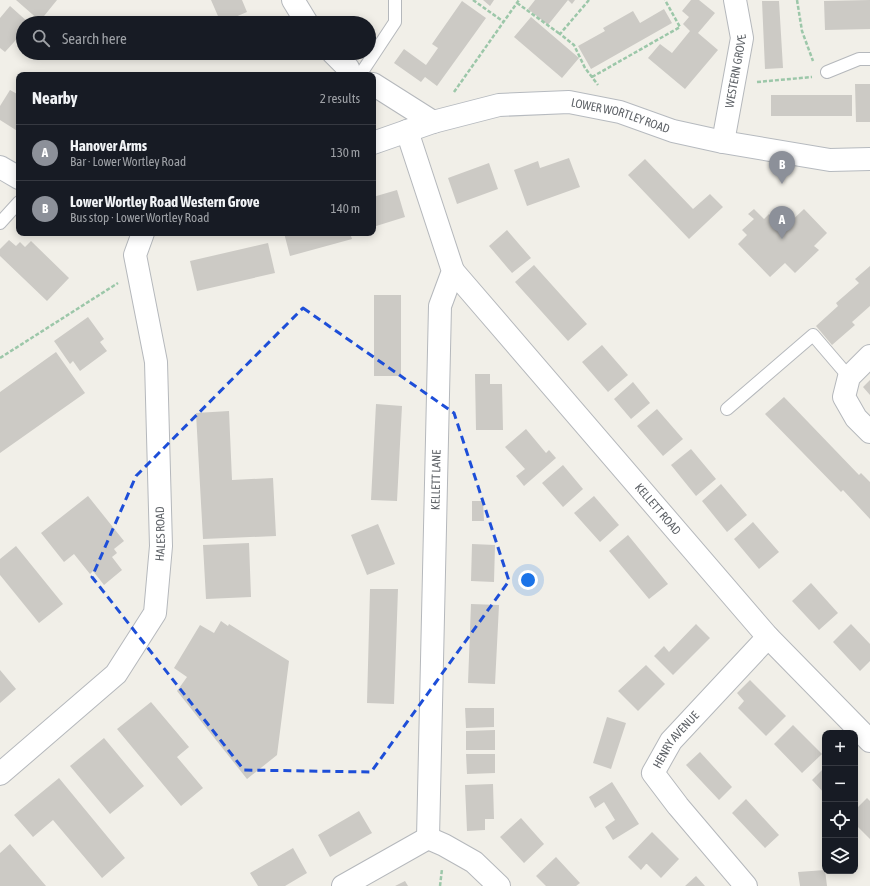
<!DOCTYPE html>
<meta charset="utf-8">
<style>
body{margin:0;font-family:"Asap Condensed",sans-serif;background:#242831;color:#f1f3f6}
.controls{position:absolute;right:12px;bottom:12px;display:grid;overflow:hidden;border-radius:8px;box-shadow:0 2px 10px #0003}
.controls button{width:36px;height:36px;display:grid;place-items:center;padding:0;border:0;border-bottom:1px solid #363941;background:#171b24;color:#f1f3f6;font:20px sans-serif}
.you{position:absolute;left:528px;top:580px;width:14px;height:14px;margin:-10px;border:3px solid #fff;border-radius:50%;background:#1a73e8;box-shadow:0 0 0 6px #1a73e833}
.badge{display:grid;place-items:center;width:26px;height:26px;border-radius:50%;background:#8c9099;color:#fff;font-size:13px;font-weight:700}
.pin{position:absolute;translate:-50% -33px;filter:drop-shadow(0 1px 2px #0008)}
.pin::after{content:'';position:absolute;top:21px;width:14px;height:12px;background:inherit;clip-path:polygon(0 0,100% 0,50% 100%)}
.list{margin:0;padding:0;list-style:none}
h2{display:flex;justify-content:space-between;align-items:center;height:52px;margin:0;padding:0 16px;font-size:17px}
h2 small{font-size:13px;font-weight:400;color:#9ea1a6}
.list li{display:grid;grid-template-columns:26px 1fr auto;gap:12px;align-items:center;box-sizing:border-box;height:56px;padding:0 16px;border-top:1px solid #363941}
.list b{display:block;font-size:15px;white-space:nowrap}
.list p{margin:0;font-size:13px;white-space:nowrap;color:#9ea1a6}
.list em{font-size:13px;font-style:normal;color:#9ea1a6}
.icon{flex:none;width:22px;height:22px;fill:none;stroke:currentColor;stroke-width:2;stroke-linecap:round;stroke-linejoin:round}
.map{position:relative;flex:none;width:870px;height:886px;overflow:hidden}
.search{position:absolute;background:#171b24;box-shadow:0 2px 10px #0003;left:16px;top:16px;width:360px;height:44px;display:flex;align-items:center;gap:10px;box-sizing:border-box;padding:0 14px;border-radius:22px;color:#9ea1a6;font-size:15px}
.panel{position:absolute;background:#171b24;box-shadow:0 2px 10px #0003;left:16px;top:72px;width:360px;height:164px;border-radius:8px}
.map>svg:first-child{display:block}
</style>
<div class="map">
<svg width="870" height="886" viewBox="0 0 870 886">
<rect width="100%" height="100%" fill="#f1efe8"/>
<path fill="#cccac5" d="M16 0H57L40 21Z
M211 0H242L247 12 221 23Z
M483 0H494L490 6Z
M535 0H575L572 4 568 0 548 25 528 9Z
M691 0H699L715 13 698 33 718 50 685 89 648 58 660 44 672 53 690 31 683 24 689 17 682 11Z
M870 0V29L825 30 824 1Z
M462 1 486 18 437 86 425 77 421 82 394 63 404 49 426 65 438 48 432 44Z
M762 1H779L783 68 765 69Z
M10 6 29 23H23V32L5 52 0 48V18Z
M664 9 672 23 591 69 578 46 605 31 603 28 633 11 640 23Z
M531 17 579 58 562 78 514 37Z
M855 84H870V122H856Z
M10 90 19 95V132L0 120V106Z
M771 95H852V116H771Z
M569 158 580 187 527 206 514 170 538 161 540 168Z
M645 159 693 209 710 194 723 207 689 239 628 175Z
M489 163 498 189 457 204 448 178Z
M397 190 405 217 373 227V197Z
M754 209 764 219 769 214 775 221 779 217 787 225 804 209 827 233 814 246 819 250 795 273 785 263 770 277 738 244 747 235 742 230 754 219 748 214Z
M507 230 531 258 512 273 489 246Z
M284 233H350L352 239 290 256Z
M9 240 16 246 20 242 25 247 31 241 69 278 47 301 0 256V249Z
M268 243 275 273 197 291 190 261Z
M534 265 587 324 568 341 515 282Z
M870 266V306L852 322 855 325 832 345 816 326 838 306 836 303 859 283 855 279Z
M374 295H401V376H374Z
M88 317 104 339 100 342 107 351 80 371 73 361 70 364 54 341Z
M602 345 628 375 608 392 582 362Z
M56 352 85 393 0 453V392Z
M475 374H490V384H502L503 430H476Z
M870 380V395L863 387Z
M633 382 650 403 631 419 614 399Z
M784 397 859 475 861 473 870 482V519L843 490 841 492 765 414Z
M376 404 402 406 397 501 371 500Z
M657 409 683 439 663 456 637 426Z
M229 411 232 480 273 478 276 536 203 539 196 413Z
M526 429 546 453 549 450 556 458 524 486 516 476 525 469 505 447Z
M691 449 716 479 696 496 671 465Z
M563 465 583 489 563 507 542 483Z
M721 484 747 515 727 532 702 501Z
M88 496 124 541 114 549 117 553 112 557 122 570 104 585 93 571 90 574 74 554 64 562 41 533Z
M594 496 619 525 600 542 574 513Z
M472 501H483L484 521H472Z
M753 522 779 552 759 569 734 539Z
M378 524 395 564 367 575 351 535Z
M628 535 668 584 649 599 609 551Z
M249 543 251 597 206 599 203 545Z
M472 544 495 545 494 582 471 581Z
M16 546 63 604 39 623 0 575V559Z
M811 583 838 613 819 630 792 601Z
M370 589H398L394 704 367 703Z
M471 604 499 605 495 684 468 683Z
M221 621 228 626 229 624 289 661 277 755 247 779 177 691 187 677 174 668 200 625 214 633Z
M696 624 710 638 673 675 654 656 664 646 669 652Z
M851 624 870 644V661L860 671 833 642Z
M646 665 665 684 638 711 618 691Z
M0 670 16 689 0 703Z
M750 680 786 716 766 736 738 708 744 701 737 693Z
M151 702 189 747 177 757 203 788 181 806 117 729Z
M465 708H494V727L466 728Z
M607 717 626 723 611 769 593 763Z
M793 725 822 754 802 773 774 744Z
M495 730V750H466V731Z
M104 738 144 786 110 814 70 766Z
M700 752 732 787 719 800 686 765Z
M466 754H495V773L467 774Z
M825 767V794L812 780Z
M59 778 125 858 102 878 53 820 33 837 14 815Z
M612 782 639 824 613 840 605 827 615 820 604 802 595 808 589 797Z
M493 784 494 819H485V830L467 831 465 785Z
M867 798 870 801V839L855 824V810Z
M746 799 779 835 765 848 732 813Z
M359 811 372 833 330 857 318 835Z
M521 818 544 844 524 863 500 837Z
M652 832 679 859 661 878 647 864H646L641 870 628 857Z
M10 844 46 886H0V853Z
M293 848 307 873 285 886H258L250 873Z
M556 857 580 883 576 886H546L536 876Z
M825 870 827 886H800L798 872Z
M696 876 705 886H685Z
M405 881 408 886H395Z"/>
<g fill="none" stroke-linecap="round" stroke-linejoin="round">
<defs>
<path id="lane" d="M827 72 859 59H870
M360 75 395 22V0
M0 223 19 202
M727 409 813 335 849 377"/>
<g id="street">
<path d="M293 0 307 23"/>
<path d="M333 53 348 68 347 75"/>
<path d="M373 84 433 122"/>
<path d="M407 131 453 271 440 306 428 838"/>
<path id="s1" d="M723 142 742 38 735 0"/>
<path id="s2" d="M453 271 768 637 870 741"/>
<path d="M870 356 849 377 844 397 856 418 870 432"/>
<path id="s3" d="M0 774 116 674 155 613 161 546 156 362 135 255 143 233"/>
<path d="M428 838 444 845 474 862 499 886"/>
<path d="M343 886 428 838"/>
<path id="s4" d="M746 886 678 806 653 773 671 741 768 637"/>
</g>
<g id="secondary">
<path id="s5" d="M373 143 433 122 499 105 569 102 620 112 673 131 723 142 830 160 870 159"/>
<path d="M0 167 19 178"/>
</g>
</defs>
<use href="#lane" stroke="#b5b8bc" stroke-width="14"/>
<use href="#street" stroke="#b5b8bc" stroke-width="24"/>
<use href="#secondary" stroke="#b6babf" stroke-width="24"/>
<path stroke="#9cc7a9" stroke-width="2.5" stroke-dasharray="4 2" stroke-linecap="butt" d="M473 0 504 22
M589 0 560 34 574 45 585 68 598 85
M797 0 802 31 813 61
M517 3 560 34
M592 77 680 27 665 0
M757 82 812 77
M454 92 519 0
M0 358 118 283
M440 886 442 869"/>
<use href="#lane" stroke="#fff" stroke-width="12"/>
<use href="#street" stroke="#fff" stroke-width="22"/>
<use href="#secondary" stroke="#fff" stroke-width="22"/>
</g>
<path fill="none" stroke="#1d4ed8" stroke-width="3" stroke-dasharray="8 5" stroke-linejoin="round" d="M303 308 454 413 509 581 371 772 244 770 92 577 136 476Z"/>
<g text-anchor="middle" stroke-width="4" stroke-linejoin="round" paint-order="stroke">
<g font-size="12" fill="#5f6368" stroke="#fff">
<text dy="4" stroke="none"><textPath href="#s1" startOffset="72">WESTERN GROVE</textPath></text>
<text dy="4" stroke="none"><textPath href="#s5" startOffset="255">LOWER WORTLEY ROAD</textPath></text>
<text transform="translate(436 480) rotate(-89)" y="4">KELLETT LANE</text>
<text dy="4" stroke="none"><textPath href="#s2" startOffset="314">KELLETT ROAD</textPath></text>
<text dy="4" stroke="none"><textPath href="#s3" startOffset="305">HALES ROAD</textPath></text>
<text dy="4" stroke="none"><textPath href="#s4" startOffset="187">HENRY AVENUE</textPath></text>
</g>
</g>
</svg>
<div class="controls">
<button>+</button>
<button>−</button>
<button><svg class="icon" aria-label="locate" viewBox="0 0 24 24"><circle cx="12" cy="12" r="6"/><path d="M12 2v4M12 18v4M2 12h4M18 12h4"/></svg></button>
<button><svg class="icon" aria-label="layers" viewBox="0 0 24 24"><path d="M12 4l9 5-9 5-9-5zM3 14l9 5 9-5"/></svg></button>
</div>
<div class="you"></div>
<div class="pin badge" style="left:782px;top:239px">A</div>
<div class="pin badge" style="left:782px;top:184px">B</div>
<div class="search"><svg class="icon" aria-label="search" viewBox="0 0 24 24"><circle cx="10" cy="10" r="6"/><path d="M15 15l6 6"/></svg>Search here</div>
<section class="panel">
<h2>Nearby<small>2 results</small></h2>
<ul class="list">
<li><span class="badge">A</span><div><b>Hanover Arms</b><p>Bar · Lower Wortley Road</p></div><em>130 m</em></li>
<li><span class="badge">B</span><div><b>Lower Wortley Road Western Grove</b><p>Bus stop · Lower Wortley Road</p></div><em>140 m</em></li>
</ul>
</section>
</div>
